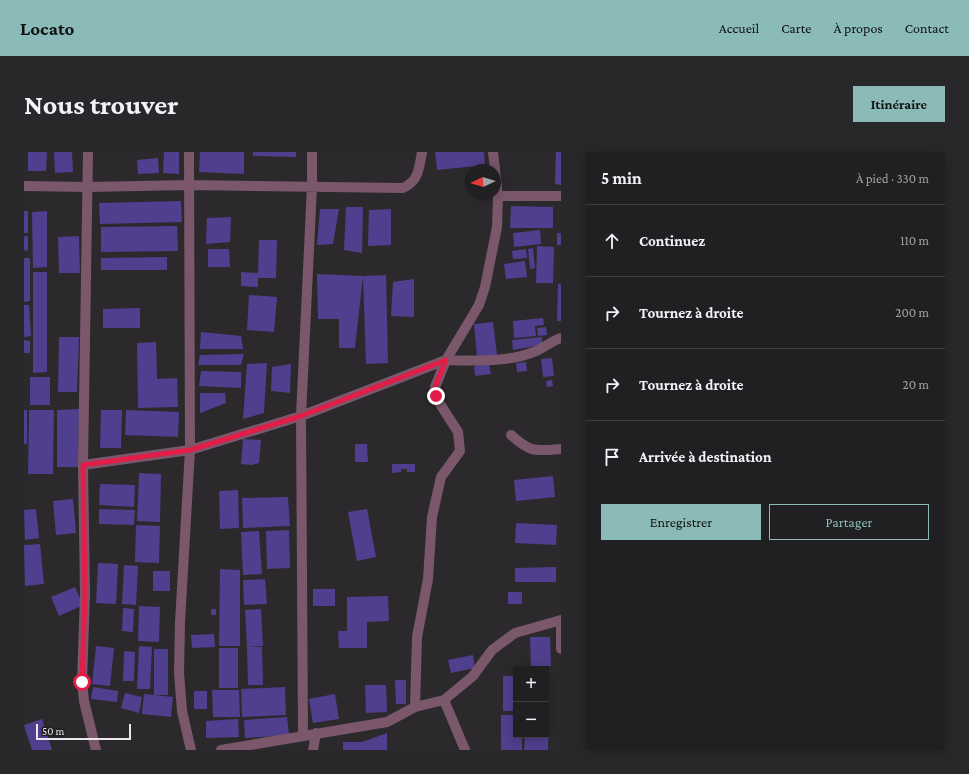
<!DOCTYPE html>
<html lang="fr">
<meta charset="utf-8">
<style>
body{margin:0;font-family:"Crimson Pro",serif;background:#28272a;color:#f1f3f6}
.controls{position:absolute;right:12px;bottom:12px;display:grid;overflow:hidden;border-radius:0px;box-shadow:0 2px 10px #0003}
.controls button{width:36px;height:36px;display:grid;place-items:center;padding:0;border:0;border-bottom:1px solid #3d3d3f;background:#201f21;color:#f1f3f6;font:20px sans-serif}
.compass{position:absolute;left:441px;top:12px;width:36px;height:36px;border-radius:50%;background:#201f21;box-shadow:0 2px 10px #0003;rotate:266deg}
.scale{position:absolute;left:12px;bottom:10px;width:95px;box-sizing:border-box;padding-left:4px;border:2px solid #eae8ea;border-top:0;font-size:11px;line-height:14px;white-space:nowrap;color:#eae8ea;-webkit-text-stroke:3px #211f22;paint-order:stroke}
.stop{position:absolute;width:12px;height:12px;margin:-9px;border:3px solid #e11d48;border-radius:50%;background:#fff}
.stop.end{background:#e11d48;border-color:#fff;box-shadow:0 1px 4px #0008}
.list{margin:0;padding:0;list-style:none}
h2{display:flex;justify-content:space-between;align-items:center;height:52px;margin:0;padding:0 16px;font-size:17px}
h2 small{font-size:13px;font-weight:400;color:#a2a2a5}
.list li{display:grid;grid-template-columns:26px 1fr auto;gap:12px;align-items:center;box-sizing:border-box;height:72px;padding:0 16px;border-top:1px solid #3d3d3f}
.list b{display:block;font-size:15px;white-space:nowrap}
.list em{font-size:13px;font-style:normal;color:#a2a2a5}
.actions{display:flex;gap:8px;padding:12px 16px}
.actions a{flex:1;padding:9px 0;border:1px solid #8bbbb9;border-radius:0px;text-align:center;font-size:14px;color:#8bbbb9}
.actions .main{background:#8bbbb9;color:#111}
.icon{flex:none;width:22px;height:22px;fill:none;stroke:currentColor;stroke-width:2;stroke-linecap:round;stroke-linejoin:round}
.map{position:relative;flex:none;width:537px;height:598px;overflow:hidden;border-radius:0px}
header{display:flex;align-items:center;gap:24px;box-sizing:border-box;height:56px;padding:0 20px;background:#8bbbb9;color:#111}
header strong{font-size:19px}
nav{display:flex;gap:22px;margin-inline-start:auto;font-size:14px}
.intro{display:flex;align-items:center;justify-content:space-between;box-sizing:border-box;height:96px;padding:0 24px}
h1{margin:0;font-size:28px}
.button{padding:10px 18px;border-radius:0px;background:#8bbbb9;color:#111;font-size:14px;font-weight:700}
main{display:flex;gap:24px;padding:0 24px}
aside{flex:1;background:#201f21;border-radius:0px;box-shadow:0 2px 10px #0003}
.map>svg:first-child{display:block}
</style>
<header>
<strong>Locato</strong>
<nav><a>Accueil</a><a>Carte</a><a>À propos</a><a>Contact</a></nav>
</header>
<div class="intro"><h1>Nous trouver</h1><a class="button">Itinéraire</a></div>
<main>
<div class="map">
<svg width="537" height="598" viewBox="0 0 537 598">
<rect width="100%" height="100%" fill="#2b292c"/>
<path fill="#503f8e" d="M4 0H23L22 19H4Z
M30 0H48L49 20 31 21Z
M140 0H155V22L139 21Z
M176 0H220V22L175 20Z
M229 0H272V5L229 4Z
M411 0H460L461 13 413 18Z
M532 0H537V33L531 32Z
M134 6 135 21 114 22 113 8Z
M157 49 158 70 76 72 75 51Z
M487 54 529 55V76H486Z
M322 55H339L338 101 320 98Z
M296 57H315L309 92 293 93Z
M367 57V93L344 94 345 58Z
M0 59H4V81H0Z
M23 59V115L9 116 8 60Z
M207 65 206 90 182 92 183 66Z
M153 74 154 99 77 100V75Z
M516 78 517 92 490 95 489 81Z
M533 81H537V93H533Z
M0 84H4V99L0 98Z
M55 84 56 121H35L34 85Z
M235 88H253L252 126H234V135L217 134V120L234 121Z
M513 94 530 95 529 131H512Z
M509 96 511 116 506 117 504 97Z
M184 97H205L206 115H184Z
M502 97 503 106 489 107 488 99Z
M143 105V118H77V106Z
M0 106H6V149L0 150Z
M501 109 503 125 482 127 480 112Z
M9 120H23V220L9 221Z
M293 122 339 124 331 196H315V167H294Z
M362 123 364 211 342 212 339 124Z
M390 127V165L367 164 369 130Z
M534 132H537V169H533Z
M225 143 253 145 250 180 223 178Z
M0 153H5L7 184 0 185Z
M116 156V176H79V157Z
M519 166 520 173 511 174 512 184 490 186 489 169Z
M469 170 473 203 453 205 450 172Z
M522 175 523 183 514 184 513 176Z
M177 180 217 184 219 197H176Z
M35 185H55L53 240H34Z
M518 185V193L489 198 488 188Z
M0 188 6 189V201H0Z
M132 190 133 227 153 226 154 255 114 256 113 191Z
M220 202 217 213H174L176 203Z
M528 206 530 224 519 225 517 207Z
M502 210 503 219 493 220 492 211Z
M243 211 240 261 219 267 223 212Z
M267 212 266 241 247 239 248 215Z
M465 212 467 222 451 224 450 214Z
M177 219 217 220V236L175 234Z
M6 225H26V253H6Z
M528 228 529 234 523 235 522 229Z
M176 241H201L202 251 176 261Z
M55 257 54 315H33V258Z
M0 258H3V292H0Z
M5 258H30L29 322H4Z
M77 258H98L97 296H76Z
M102 258 155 260 154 285 101 283Z
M219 287 237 288 235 311 228 313 217 312Z
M331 292H343L344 310H331Z
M368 312H391V320H383V317H377V320L368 321Z
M115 321 137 322 136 370 113 369Z
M529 324 531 345 492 349 490 328Z
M76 332 111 333 110 355 75 353Z
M214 338 215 376 196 377 195 339Z
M264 345 266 374 219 376 218 346Z
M49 347 52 381 32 383 29 349Z
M12 357 15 386 1 388 0 358Z
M75 357 111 358 110 373 75 372Z
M343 357 352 405 333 409 324 360Z
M492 371 533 373 532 393 491 391Z
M112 373 136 374 135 411 111 410Z
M265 378 266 416 243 417 242 379Z
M235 379 238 422 219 423 217 380Z
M16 392 20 432 1 434 0 393Z
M74 411 94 412 92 452 72 451Z
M100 413 114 414 112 453 98 452Z
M532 415V430H491V416Z
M196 417 216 418V494H195Z
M129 419H146V439H129Z
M241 427 243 452 220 453 219 428Z
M51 435 59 453 35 464 27 445Z
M289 437H311V454H289Z
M484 440H498V452H484Z
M364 444 365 469 343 470V496H315L314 479H323V445Z
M115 454 136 455 135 490 114 489Z
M99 456 110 457 109 480 98 479Z
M187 457H192V463H187Z
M237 457 239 494 223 495 221 458Z
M190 482 191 495 168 496 167 483Z
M506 485H526L527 514 507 515Z
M72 494 90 496 86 534 68 532Z
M115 494 128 495 126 537H113Z
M223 495H238L239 533H224Z
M195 496H214V536H195Z
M130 497H144V543H130Z
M100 499 111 500 110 529H99Z
M449 503 451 516 427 521 424 508Z
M479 524H492V559H479Z
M371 528H382V552H372Z
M341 533H362L363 560 342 561Z
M69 535 94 539 93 550 67 547Z
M261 535 262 563 218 565 217 537Z
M188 538H215L216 565H189Z
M170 539H183V557H170Z
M101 541 118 545 115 561 97 556Z
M120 542 149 545 147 565 118 562Z
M311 542 315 567 289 571 285 547Z
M522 549H525L524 598H500L501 583H522Z
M477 563H492V583H498V598H477Z
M263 565 265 583 221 586 220 568Z
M18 567 28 598H8L0 573Z
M214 567 215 585 182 586V569Z
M363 581V598H319V590H338Z"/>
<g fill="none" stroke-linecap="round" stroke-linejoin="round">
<path stroke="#7b576c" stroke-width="10" d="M64 0 59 313 166 298 277 264 422 208C447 209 483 210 507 201 518 198 527 189 537 186
M165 0 166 298 156 470 155 521 158 559 167 598
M0 34 64 35 165 33 379 36C395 29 395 16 398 0
M474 44H537
M487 283C507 301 511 299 537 297
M59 313 61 442 58 530 60 549 72 598
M537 468V497
M420 548 441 598
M391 555 393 485 404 427 408 365 417 325 436 299 434 280 411 244V235L422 208 455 153 461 135 473 75 474 44 469 0
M279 583 277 264 288 34V0
M197 598 363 570 391 555 420 548 449 524 468 498 491 481 537 468
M289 598 292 581"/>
</g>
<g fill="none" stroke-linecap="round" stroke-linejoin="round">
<path stroke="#e11d48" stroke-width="5" d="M58 530 61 442 59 313 166 298 277 264 422 208 411 235 412 244"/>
</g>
</svg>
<div class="controls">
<button>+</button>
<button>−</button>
</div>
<svg class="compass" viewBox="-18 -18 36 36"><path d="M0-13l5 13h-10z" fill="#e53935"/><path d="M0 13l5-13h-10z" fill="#a2a2a5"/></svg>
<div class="scale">50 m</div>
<div class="stop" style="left:58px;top:530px"></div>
<div class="stop end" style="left:412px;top:244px"></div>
</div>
<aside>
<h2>5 min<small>À pied · 330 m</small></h2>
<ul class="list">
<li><svg class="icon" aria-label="ahead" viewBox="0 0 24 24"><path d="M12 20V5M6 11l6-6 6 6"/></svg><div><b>Continuez</b></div><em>110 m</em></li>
<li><svg class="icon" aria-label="right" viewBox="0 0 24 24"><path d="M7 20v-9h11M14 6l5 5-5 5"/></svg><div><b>Tournez à droite</b></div><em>200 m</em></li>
<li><svg class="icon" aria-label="right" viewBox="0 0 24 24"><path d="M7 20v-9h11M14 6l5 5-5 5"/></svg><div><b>Tournez à droite</b></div><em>20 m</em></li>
<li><svg class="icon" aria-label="arrive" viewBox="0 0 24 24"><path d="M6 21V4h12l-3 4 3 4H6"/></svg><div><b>Arrivée à destination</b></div></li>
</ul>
<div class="actions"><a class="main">Enregistrer</a><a>Partager</a></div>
</aside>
</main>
